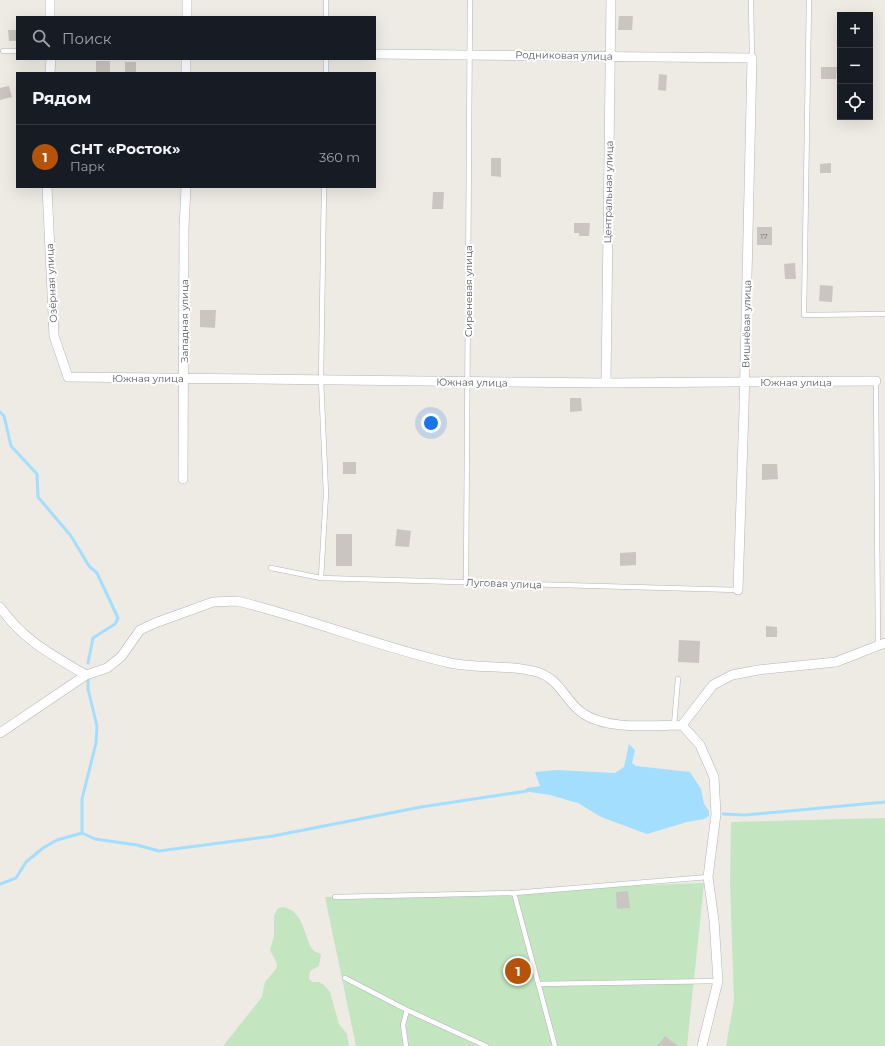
<!DOCTYPE html>
<html lang="ru">
<meta charset="utf-8">
<style>
body{margin:0;font-family:Montserrat,sans-serif;background:#242831;color:#f1f3f6}
.controls{position:absolute;right:12px;top:12px;display:grid;overflow:hidden;border-radius:0px;box-shadow:0 4px 16px #0002}
.controls button{width:36px;height:36px;display:grid;place-items:center;padding:0;border:0;border-bottom:1px solid #363941;background:#171b24;color:#f1f3f6;font:20px sans-serif}
.you{position:absolute;left:431px;top:423px;width:14px;height:14px;margin:-10px;border:3px solid #fff;border-radius:50%;background:#1a73e8;box-shadow:0 0 0 6px #1a73e833}
.badge{display:grid;place-items:center;width:26px;height:26px;border-radius:50%;background:#b45309;color:#fff;font-size:13px;font-weight:700}
.pin{position:absolute;translate:-50% -50%;border:2px solid #fff;box-shadow:0 1px 4px #0006}
.list{margin:0;padding:0;list-style:none}
h2{display:flex;justify-content:space-between;align-items:center;height:52px;margin:0;padding:0 16px;font-size:17px}
h2 small{font-size:13px;font-weight:400;color:#9ea1a6}
.list li{display:grid;grid-template-columns:26px 1fr auto;gap:12px;align-items:center;box-sizing:border-box;height:64px;padding:0 16px;border-top:1px solid #363941}
.list b{display:block;font-size:15px;white-space:nowrap}
.list p{margin:0;font-size:13px;white-space:nowrap;color:#9ea1a6}
.list em{font-size:13px;font-style:normal;color:#9ea1a6}
.icon{flex:none;width:22px;height:22px;fill:none;stroke:currentColor;stroke-width:2;stroke-linecap:round;stroke-linejoin:round}
.map{position:relative;flex:none;width:885px;height:1046px;overflow:hidden}
.search{position:absolute;background:#171b24;box-shadow:0 4px 16px #0002;left:16px;top:16px;width:360px;height:44px;display:flex;align-items:center;gap:10px;box-sizing:border-box;padding:0 14px;border-radius:0px;color:#9ea1a6;font-size:15px}
.panel{position:absolute;background:#171b24;box-shadow:0 4px 16px #0002;left:16px;top:72px;width:360px;height:116px;border-radius:0px}
.map>svg:first-child{display:block}
</style>
<div class="map">
<svg width="885" height="1046" viewBox="0 0 885 1046">
<rect width="100%" height="100%" fill="#eeebe4"/>
<path fill="#c3e5c0" d="M885 818V1046H726L734 1001 730 883 731 822Z
M704 883 687 1046H356L325 897Z
M282 907C301 909 304 931 310 946L314 951 321 954 319 966 310 971 309 979 313 982H319L324 985 330 992 339 1024 347 1034 349 1046H223L262 997 265 982 276 969 277 964 270 950 274 936V916L277 909Z"/>
<path fill="#a4defe" d="M629 744 635 750 632 763 636 766 690 772 701 789 704 804 709 811V816L704 819 687 822 647 834 601 817 578 803 550 795 524 791 527 788 540 786 535 772 557 770 615 773 624 767Z"/>
<g fill="none" stroke-linecap="round" stroke-linejoin="round">
<path stroke="#a4defe" stroke-width="3" d="M0 412 4 416 11 446 37 474 38 497 71 536 89 566 97 573 118 618 115 624 93 638 88 663
M723 814 745 815 885 802
M82 833V799L96 743 97 726 88 689V679
M0 884 16 878 26 862 43 848 57 840 82 833 95 839 137 845 159 851 273 836 421 807 527 791"/>
</g>
<path fill="#cac5c1" d="M619 16H633L632 30H618Z
M8 30H17V41H9Z
M96 61H110V73H96Z
M125 62H136V72H125Z
M821 67H837L836 79H821Z
M659 74 667 75 666 91 658 90Z
M9 86 12 97 0 100V88Z
M491 158H501V177L491 176Z
M831 163V173H820V164Z
M433 192H444L443 209H432Z
M574 223H590L589 236H579V233H574Z
M757 227H772V245H757Z
M795 263 796 279H785L784 264Z
M820 285 833 286 832 302 819 301Z
M200 310H216L215 328 200 327Z
M570 398H581L582 411 570 412Z
M343 462H356V474H343Z
M762 464H777L778 479 762 480Z
M397 529 411 531 409 547 395 546Z
M336 534H352V566H336Z
M636 552V565L620 566V553Z
M766 626 777 627V637H766Z
M679 640 700 641 699 663 678 662Z
M628 891 630 908 617 909 616 892Z
M665 1036 678 1046H657Z"/>
<g fill="none" stroke-linecap="round" stroke-linejoin="round">
<defs>
<path id="service" d="M326 0V17
M751 0 752 58
M809 0 804 315 885 314
M3 51H17
M326 73V59
M876 381 878 647
M271 568 321 578 738 590
M321 578 326 494 321 379 324 187
M466 582 470 0
M674 725 678 679
M514 893 555 1046
M335 897 514 893 708 877
M345 978 407 1010
M538 984 718 981
M406 1046 403 1025 407 1010 486 1046"/>
<path id="minor" d="M50 0V17
M187 17V0
M375 54 752 58 744 409 738 590
M186 59V73
M50 73 51 59
M47 187 54 336 68 377 606 383 876 381
M606 383 611 0
M183 479 184 228 186 187
M0 607C23 640 52 655 86 675
M682 725 713 685 732 675 758 670 836 662 885 643
M0 733 86 675 107 668 121 657 140 630 155 623 213 602 237 601C309 618 378 647 450 663 478 669 509 664 537 672 560 679 564 699 581 712 606 731 653 725 682 725L700 745 714 777 716 814 708 877 714 920 718 981 702 1046"/>
</defs>
<use href="#service" stroke="#b1b5b9" stroke-width="5.5"/>
<use href="#minor" stroke="#b1b5b9" stroke-width="10"/>
<use href="#service" stroke="#fff" stroke-width="4.5"/>
<use href="#minor" stroke="#fff" stroke-width="9"/>
</g>
<g text-anchor="middle" stroke-width="4" stroke-linejoin="round" paint-order="stroke">
<g font-size="8" fill="#78797b">
<text x="764" y="239">17</text>
</g>
<g font-size="10" fill="#5c6064" stroke="#fff">
<text transform="translate(564 55) rotate(1)" y="4">Родниковая улица</text>
<text transform="translate(608 192) rotate(-89)" y="4">Центральная улица</text>
<text transform="translate(51 283) rotate(-93)" y="4">Озёрная улица</text>
<text transform="translate(468 291) rotate(-90)" y="4">Сиреневая улица</text>
<text transform="translate(184 321) rotate(-90)" y="4">Западная улица</text>
<text transform="translate(746 324) rotate(-89)" y="4">Вишнёвая улица</text>
<text x="148" y="382">Южная улица</text>
<text transform="translate(472 382) rotate(1)" y="4">Южная улица</text>
<text x="796" y="386">Южная улица</text>
<text transform="translate(504 583) rotate(2)" y="4">Луговая улица</text>
</g>
</g>
</svg>
<div class="controls">
<button>+</button>
<button>−</button>
<button><svg class="icon" aria-label="locate" viewBox="0 0 24 24"><circle cx="12" cy="12" r="6"/><path d="M12 2v4M12 18v4M2 12h4M18 12h4"/></svg></button>
</div>
<div class="you"></div>
<div class="pin badge" style="left:518px;top:971px">1</div>
<div class="search"><svg class="icon" aria-label="search" viewBox="0 0 24 24"><circle cx="10" cy="10" r="6"/><path d="M15 15l6 6"/></svg>Поиск</div>
<section class="panel">
<h2>Рядом<small></small></h2>
<ul class="list">
<li><span class="badge">1</span><div><b>СНТ «Росток»</b><p>Парк</p></div><em>360 m</em></li>
</ul>
</section>
</div>
